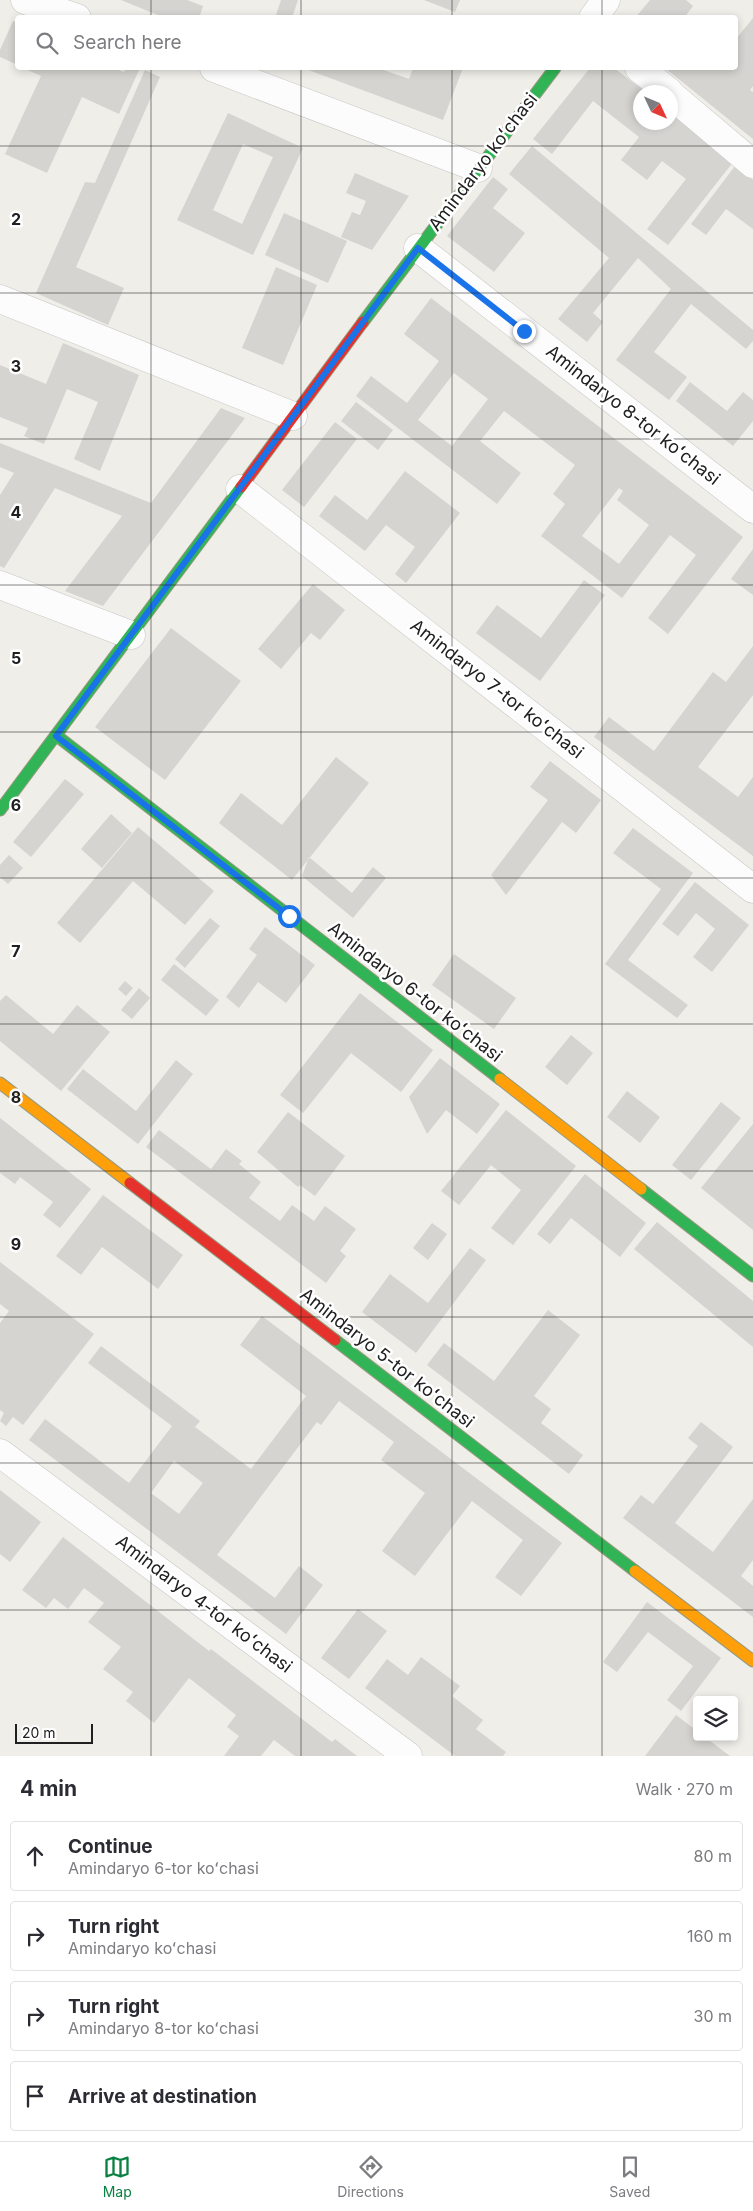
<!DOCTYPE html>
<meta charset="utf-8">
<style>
body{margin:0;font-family:Inter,sans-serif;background:#f2f2f3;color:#2b2b33}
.controls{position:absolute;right:15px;bottom:15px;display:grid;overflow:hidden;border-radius:5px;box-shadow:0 2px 8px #0003}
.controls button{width:45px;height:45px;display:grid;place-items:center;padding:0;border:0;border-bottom:1px solid #e1e1e2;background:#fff;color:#2b2b33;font:25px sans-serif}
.compass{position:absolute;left:633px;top:85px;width:45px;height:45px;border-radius:50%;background:#fff;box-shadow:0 2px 8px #0003;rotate:134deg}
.scale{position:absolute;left:15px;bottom:12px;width:78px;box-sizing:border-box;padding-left:5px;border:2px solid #202020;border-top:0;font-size:14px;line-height:18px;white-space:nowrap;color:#202020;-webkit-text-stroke:4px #fff;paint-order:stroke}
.stop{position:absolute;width:15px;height:15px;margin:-11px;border:4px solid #1a73e8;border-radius:50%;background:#fff}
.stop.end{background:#1a73e8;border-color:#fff;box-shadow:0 1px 5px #0008}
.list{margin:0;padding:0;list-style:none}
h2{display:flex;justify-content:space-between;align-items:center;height:65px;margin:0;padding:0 20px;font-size:21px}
h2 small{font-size:16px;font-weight:400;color:#7c7c81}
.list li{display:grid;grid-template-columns:32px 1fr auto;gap:15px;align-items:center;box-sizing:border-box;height:70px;margin:0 10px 10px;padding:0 10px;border:1px solid #e1e1e2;border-radius:5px}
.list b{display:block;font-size:19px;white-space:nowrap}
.list p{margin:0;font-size:16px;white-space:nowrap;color:#7c7c81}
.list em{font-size:16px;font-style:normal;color:#7c7c81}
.icon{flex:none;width:28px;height:28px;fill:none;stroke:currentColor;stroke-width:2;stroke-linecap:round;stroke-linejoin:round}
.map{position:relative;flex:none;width:753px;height:1756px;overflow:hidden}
.search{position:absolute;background:#fff;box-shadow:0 2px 8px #0003;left:15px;right:15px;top:15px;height:55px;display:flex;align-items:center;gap:12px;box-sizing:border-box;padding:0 18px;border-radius:5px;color:#7c7c81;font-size:19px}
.sheet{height:385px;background:#fff}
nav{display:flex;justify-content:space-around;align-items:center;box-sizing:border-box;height:70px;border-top:1px solid #e1e1e2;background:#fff;font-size:14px;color:#7c7c81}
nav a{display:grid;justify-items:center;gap:2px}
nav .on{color:#0b8043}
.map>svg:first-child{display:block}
</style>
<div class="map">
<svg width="753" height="1756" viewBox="0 0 753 1756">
<rect width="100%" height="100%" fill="#efeee9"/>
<path fill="#d5d4d0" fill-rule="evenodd" d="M121 0H187L203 6 199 18H165Z
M281 0H298L292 18H275Z
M424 0H460L455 12Z
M650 0H686L693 6 684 18H635Z
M753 18V86L750 90 753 92V139L665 68H736V39Z
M13 21 18 23V65L0 57V50Z
M23 68H114L124 72 126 68H140L119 114 82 97 47 173 5 154 41 76Z
M303 68H378L409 79 413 68H463L443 120Z
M590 68H614L646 92H640V122H670V111L734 161 668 245 647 229 686 179 662 161 647 180 621 160 639 137 593 101 552 154 533 139Z
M145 70 160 77 76 267 124 288 108 325 36 293 85 182 95 183Z
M228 113 303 148 253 255 177 220ZM243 144 273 157 242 224 213 210Z
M532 146 753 330V341L746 349 691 304 654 352 687 377 669 400 616 360 671 289 638 258 593 313 603 322 587 342 558 319 609 258 509 174Z
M735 166 753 180V229L726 209 706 235 691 224Z
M355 173 409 196 372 250 341 237 352 212 360 215 366 201 346 193Z
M493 177 508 189 493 208 525 233 494 272 447 236Z
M284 213 347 241 328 283 265 255Z
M276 267 317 285 283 365 242 348Z
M431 298 743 537 668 634 648 618 696 555 670 535 622 598 541 536 565 504 553 494 575 465 504 411 480 441 521 473 497 504 356 396 371 376 407 403 439 361 404 334ZM454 373 488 399 452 446 418 420ZM619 488 623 491 617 500 649 525 619 564 582 536Z
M63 343 139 375 100 471 74 459 98 402 67 389 44 444 24 436 28 428 0 417V365L46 384Z
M690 382 727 411 743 392 753 400V421L733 446 676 401Z
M356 402 393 430 378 450 341 421Z
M221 408 245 418 103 606 65 591 122 516 55 488 4 568 0 566V495L14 473 0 467V443L151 503Z
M335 422 357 439 304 507 282 490Z
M405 471 460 513 406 583 395 574 415 547 386 525 365 551 319 516 335 495 367 520Z
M753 549V595L731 579Z
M584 580 605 595 540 681 476 633 497 605 541 638Z
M313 584 345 610 320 640 311 633 281 669 258 649Z
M171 628 241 681 165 780 95 727Z
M753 646V695L698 767 738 797 753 777V856L594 737 609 717 654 751 713 672 726 682Z
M336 757 369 783 292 880 219 823 241 793 282 825Z
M550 761 601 800 576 833 562 822 506 895 491 875 548 800 530 787Z
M65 779 84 794 31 857 13 842Z
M111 814 132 833 102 868 81 849Z
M138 827 214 891 185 925 133 881 80 943 57 923Z
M633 828 693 873 628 960 688 1005 677 1018 605 964 661 889 613 853Z
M9 855 23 868 8 884 0 877V865Z
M309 857 352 893 373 867 386 878 353 918 302 876Z
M695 882 749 925 712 972 693 957 715 929 696 913 678 936 662 924Z
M210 918 220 926 185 968 175 959Z
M265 927 315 965 286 1003 258 982 239 1008 226 997 257 955 249 949Z
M454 954 516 998 494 1029 432 985Z
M174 964 219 1000 206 1016 161 980Z
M125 981 133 988 126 996 118 989Z
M139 988 150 998 132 1019 121 1010Z
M360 993 433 1050 401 1092 351 1053 303 1113 280 1095Z
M6 995 53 1034 77 1005 110 1032 61 1091 0 1041V1001Z
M571 1035 593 1053 567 1085 545 1067Z
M440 1058 500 1104 477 1134 446 1110 427 1134 409 1097Z
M176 1060 193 1074 138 1144 67 1089 83 1069 136 1111Z
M627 1091 660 1117 640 1143 607 1117Z
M721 1102 741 1118 691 1180 672 1165Z
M506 1110 576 1166 513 1245 491 1228 521 1190 491 1165 459 1205 441 1191Z
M288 1112 345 1156 315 1196 300 1185 298 1187 257 1152Z
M0 1118 91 1189 60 1228 43 1215 53 1202 20 1177 15 1184 0 1173Z
M753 1124V1230L701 1188Z
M159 1130 211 1169 226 1149 242 1161 239 1164 261 1182 249 1198 280 1221 292 1205 314 1221 325 1206 356 1229 340 1251 346 1256 326 1283 146 1147Z
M585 1174 646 1223 620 1257 571 1218 550 1244 537 1234Z
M103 1195 183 1255 158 1289 102 1247 81 1275 56 1256Z
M657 1222 753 1301V1347L634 1249Z
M432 1223 447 1234 428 1260 413 1248Z
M470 1248 486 1260 416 1353 362 1312 390 1274 428 1303Z
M0 1262 94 1334 23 1425 13 1417 6 1426 0 1421 4 1413 0 1410V1323L9 1311 0 1304Z
M548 1310 580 1335 534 1396 551 1409 541 1423 583 1455 569 1474 427 1365 444 1343 494 1381Z
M262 1316 562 1543 521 1596 495 1577 523 1540 472 1501 415 1576 382 1551 425 1493 381 1460 394 1442 339 1401 321 1425 317 1422 217 1555 275 1598 299 1566 323 1585 286 1634 29 1440 45 1419 129 1483 172 1426 88 1363 101 1346 200 1421 195 1427 251 1469 306 1396 240 1345ZM174 1461 203 1483 179 1514 151 1493Z
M701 1422 733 1447 675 1523 713 1552 753 1499V1560L741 1576 753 1586V1617L623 1518 641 1495 653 1504 698 1446 688 1438Z
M0 1490 41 1522 10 1562 0 1554Z
M63 1537 209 1651 211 1649 332 1742 335 1739 357 1756H295L274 1740 261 1756H224L239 1736 227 1727 236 1715 189 1678 154 1723 126 1701 133 1692 103 1669 121 1647 88 1622 104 1603 84 1588 68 1609 54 1598 46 1608 22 1590Z
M647 1602 721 1658 681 1711 667 1700 693 1666 648 1632 617 1672 603 1662Z
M358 1609 387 1631 349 1679 321 1658Z
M421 1657 460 1686 452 1696 483 1720 476 1729 506 1752 503 1756H455L365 1688 387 1659 408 1675Z
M676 1715 697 1731V1737H705L730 1756H645Z"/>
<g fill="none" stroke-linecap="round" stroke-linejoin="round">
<defs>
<path id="street" d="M25 0 77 18
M593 18 606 0
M214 68 478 168
M639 68 669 92
M670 94 753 164
M418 248 753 509
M0 299 293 416
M240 489 753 889
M0 585 131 635
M0 1453 408 1756"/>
<path id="fast" d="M363 322 555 68
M57 736 500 1079
M0 810 241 487
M641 1189 753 1276
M335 1340 635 1571"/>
<path id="slow" d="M500 1079 641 1189
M0 1083 130 1183
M635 1571 753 1661"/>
<path id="jam" d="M241 487 363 322
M130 1183 335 1340"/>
</defs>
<use href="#street" stroke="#c7c7c5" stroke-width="29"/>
<use href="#fast" stroke="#969a7f" stroke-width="13"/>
<use href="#slow" stroke="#969a7f" stroke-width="13"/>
<use href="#jam" stroke="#969a7f" stroke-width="13"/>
<use href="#street" stroke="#fdfcfc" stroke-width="28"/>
<use href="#fast" stroke="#30b455" stroke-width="11"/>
<use href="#slow" stroke="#ff9f0a" stroke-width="11"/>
<use href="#jam" stroke="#e5322d" stroke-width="11"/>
</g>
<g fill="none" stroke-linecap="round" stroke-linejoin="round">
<path stroke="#1a73e8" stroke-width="6" d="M289 916 56 736 418 248 524 331"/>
</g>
<path fill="none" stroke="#202020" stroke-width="1" stroke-opacity="0.55" d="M151 0V18M301 0V18M452 0V18M602 0V18M151 68V1756M301 68V1756M452 68V1756M602 68V1756M0 146H753M0 293H753M0 439H753M0 585H753M0 732H753M0 878H753M0 1024H753M0 1171H753M0 1317H753M0 1463H753M0 1610H753"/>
<g text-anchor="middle" stroke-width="5" stroke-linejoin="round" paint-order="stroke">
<g font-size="18" fill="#202020" stroke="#fff">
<text transform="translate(483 162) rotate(-53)" y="6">Amindaryo koʻchasi</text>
<text transform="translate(633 415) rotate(38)" y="6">Amindaryo 8-tor koʻchasi</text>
<text transform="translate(497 689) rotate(38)" y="6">Amindaryo 7-tor koʻchasi</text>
<text transform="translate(415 992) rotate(38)" y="6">Amindaryo 6-tor koʻchasi</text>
<text transform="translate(387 1358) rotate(38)" y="6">Amindaryo 5-tor koʻchasi</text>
<text transform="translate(204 1604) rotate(37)" y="6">Amindaryo 4-tor koʻchasi</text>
</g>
</g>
<g font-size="16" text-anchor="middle" font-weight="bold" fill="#202020" stroke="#fff" stroke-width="5" stroke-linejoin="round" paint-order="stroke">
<text x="16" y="225">2</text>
<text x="16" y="372">3</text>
<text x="16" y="518">4</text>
<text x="16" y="664">5</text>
<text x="16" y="811">6</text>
<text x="16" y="957">7</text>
<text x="16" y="1103">8</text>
<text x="16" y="1250">9</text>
</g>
</svg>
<div class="controls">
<button><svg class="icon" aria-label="layers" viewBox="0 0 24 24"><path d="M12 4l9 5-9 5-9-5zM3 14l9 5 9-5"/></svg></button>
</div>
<svg class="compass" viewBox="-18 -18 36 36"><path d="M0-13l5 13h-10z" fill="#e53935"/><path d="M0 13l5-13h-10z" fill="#7c7c81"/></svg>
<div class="scale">20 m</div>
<div class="stop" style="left:289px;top:916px"></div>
<div class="stop end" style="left:524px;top:331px"></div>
<div class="search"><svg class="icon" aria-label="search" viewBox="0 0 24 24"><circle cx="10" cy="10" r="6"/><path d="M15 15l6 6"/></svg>Search here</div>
</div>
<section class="sheet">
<h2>4 min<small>Walk · 270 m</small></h2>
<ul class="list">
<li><svg class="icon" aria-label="ahead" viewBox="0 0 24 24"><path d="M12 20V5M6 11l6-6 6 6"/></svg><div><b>Continue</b><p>Amindaryo 6-tor koʻchasi</p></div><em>80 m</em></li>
<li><svg class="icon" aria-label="right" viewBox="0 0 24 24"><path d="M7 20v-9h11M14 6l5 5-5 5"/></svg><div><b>Turn right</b><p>Amindaryo koʻchasi</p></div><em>160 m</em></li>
<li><svg class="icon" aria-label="right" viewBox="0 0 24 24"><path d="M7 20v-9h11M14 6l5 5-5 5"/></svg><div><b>Turn right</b><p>Amindaryo 8-tor koʻchasi</p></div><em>30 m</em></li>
<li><svg class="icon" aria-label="arrive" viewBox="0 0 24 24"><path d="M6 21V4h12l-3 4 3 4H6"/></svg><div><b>Arrive at destination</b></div></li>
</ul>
</section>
<nav>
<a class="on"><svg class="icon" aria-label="map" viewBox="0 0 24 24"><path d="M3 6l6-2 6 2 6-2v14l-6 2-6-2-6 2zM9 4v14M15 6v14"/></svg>Map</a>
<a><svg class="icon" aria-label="directions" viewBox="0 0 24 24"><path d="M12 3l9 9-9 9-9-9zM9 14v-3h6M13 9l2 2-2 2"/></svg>Directions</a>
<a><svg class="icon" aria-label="saved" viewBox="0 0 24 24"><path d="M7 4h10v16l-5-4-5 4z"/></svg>Saved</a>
</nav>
